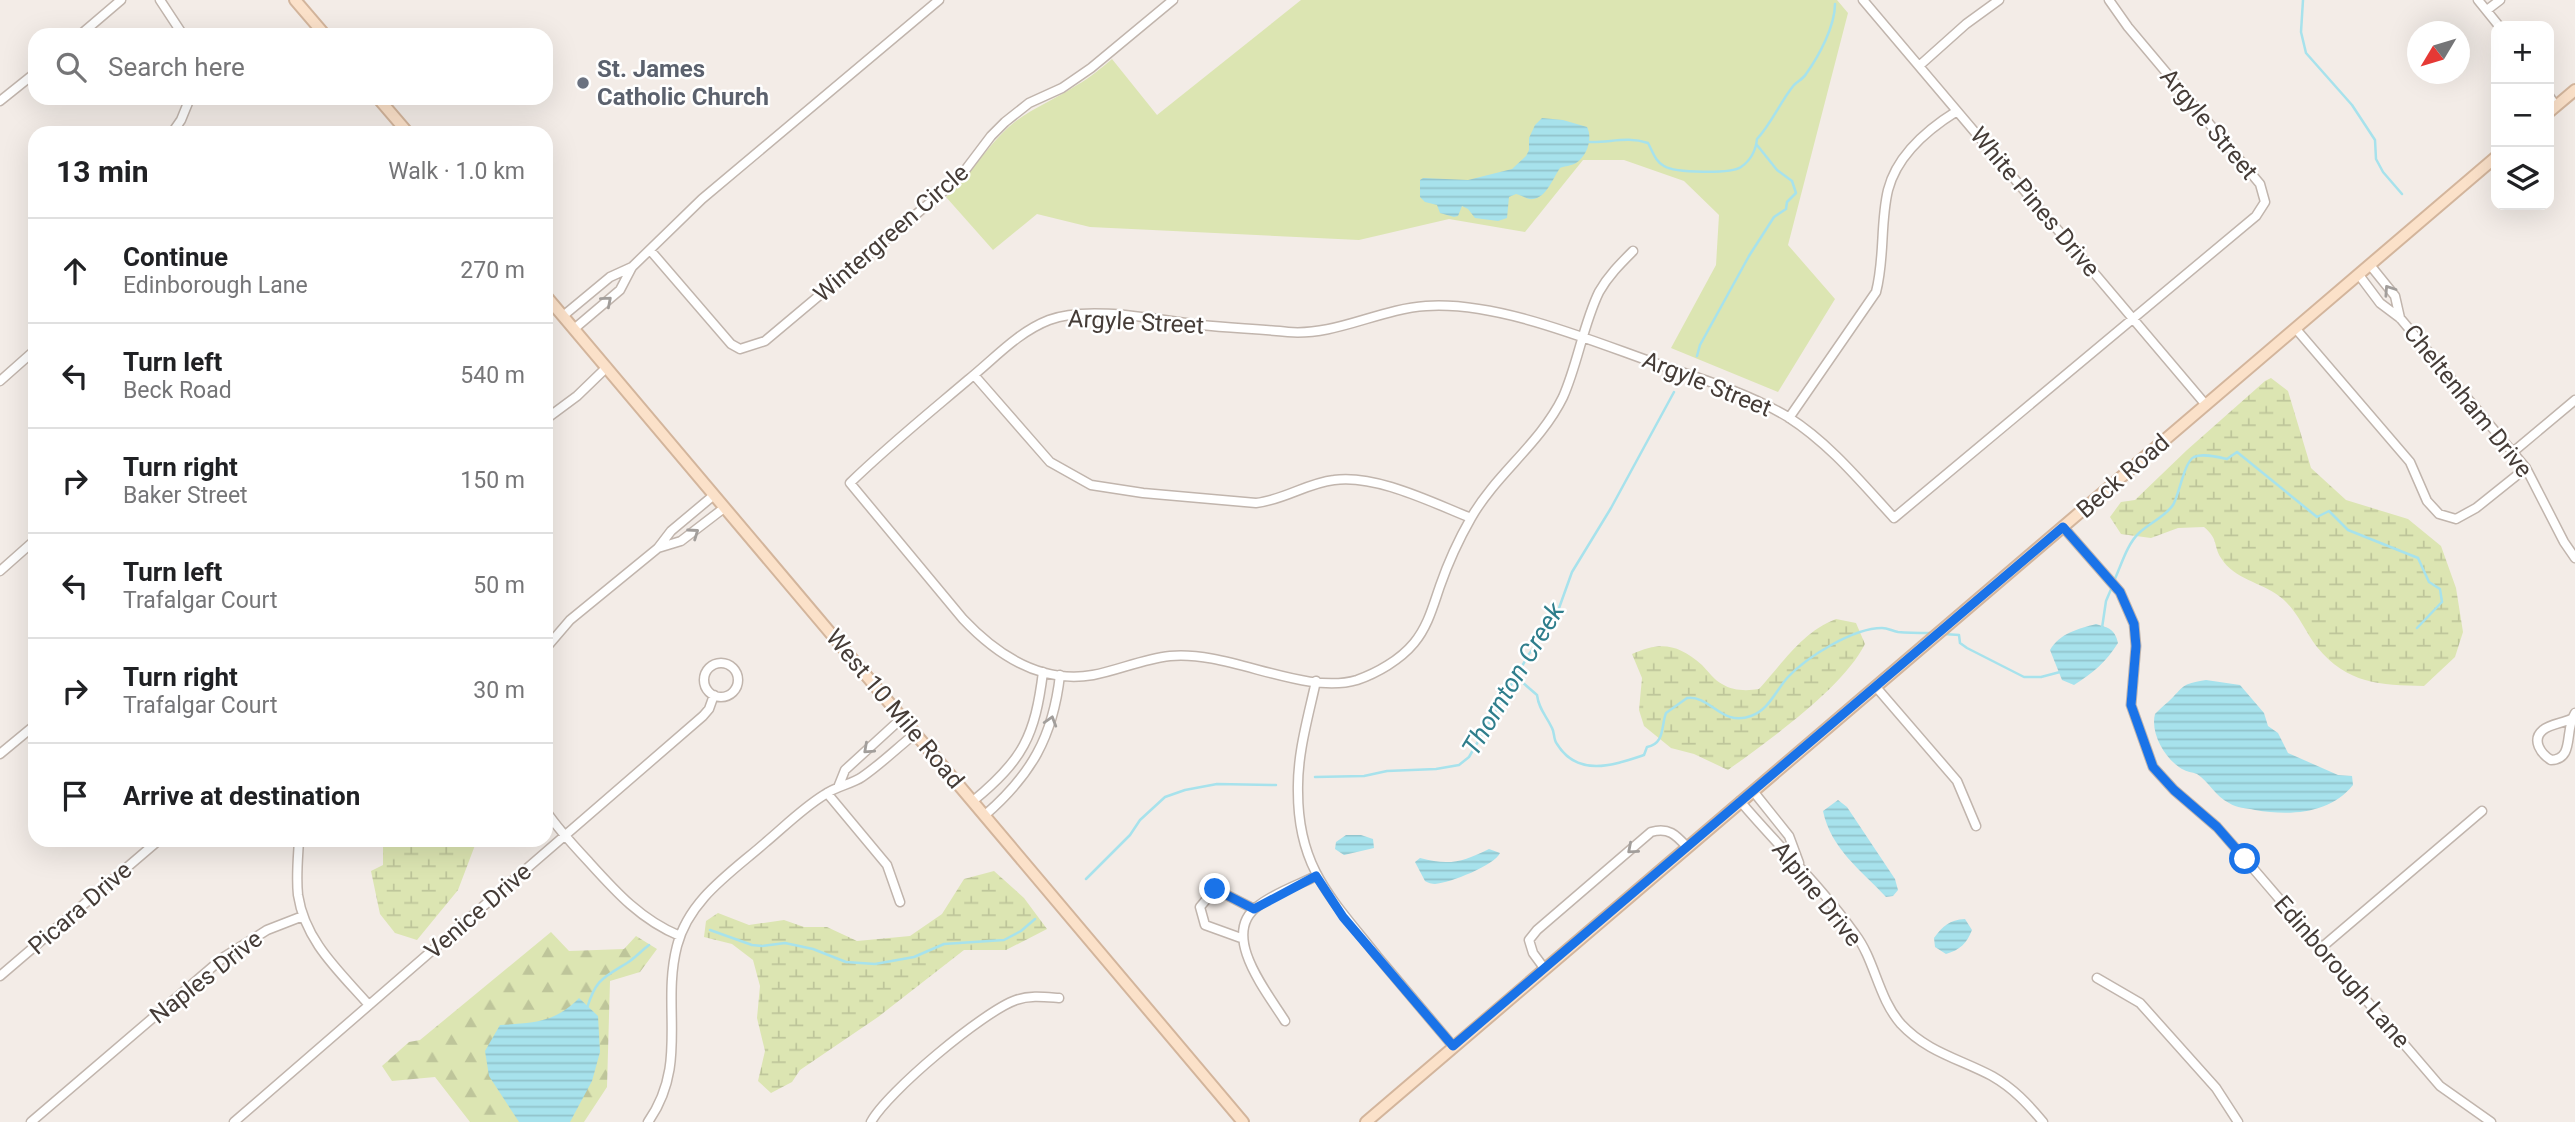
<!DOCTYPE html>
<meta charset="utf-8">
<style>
body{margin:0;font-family:Roboto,sans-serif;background:#f2f2f2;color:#202124}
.controls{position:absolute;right:21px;top:21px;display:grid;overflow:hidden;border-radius:14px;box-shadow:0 7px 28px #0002}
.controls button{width:63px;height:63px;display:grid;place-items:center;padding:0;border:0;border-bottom:2px solid #e0e0e0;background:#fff;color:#202124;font:35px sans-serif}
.compass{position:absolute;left:2407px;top:21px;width:63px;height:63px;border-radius:50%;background:#fff;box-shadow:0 7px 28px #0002;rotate:232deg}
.stop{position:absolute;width:21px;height:21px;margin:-16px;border:5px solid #1a73e8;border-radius:50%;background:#fff}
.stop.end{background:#1a73e8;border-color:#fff;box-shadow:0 2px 7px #0008}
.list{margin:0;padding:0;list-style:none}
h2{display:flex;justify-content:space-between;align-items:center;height:91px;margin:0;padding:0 28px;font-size:30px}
h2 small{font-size:23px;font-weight:400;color:#757577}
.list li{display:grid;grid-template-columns:46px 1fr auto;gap:21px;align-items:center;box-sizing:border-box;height:105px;padding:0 28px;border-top:2px solid #e0e0e0}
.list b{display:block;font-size:26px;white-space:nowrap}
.list p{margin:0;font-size:23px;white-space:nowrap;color:#757577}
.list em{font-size:23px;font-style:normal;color:#757577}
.icon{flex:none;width:38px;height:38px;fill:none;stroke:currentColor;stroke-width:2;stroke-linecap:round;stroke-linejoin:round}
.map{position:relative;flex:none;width:2575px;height:1122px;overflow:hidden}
.search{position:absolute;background:#fff;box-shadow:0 7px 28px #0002;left:28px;top:28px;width:525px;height:77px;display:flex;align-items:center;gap:18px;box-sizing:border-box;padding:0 24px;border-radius:21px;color:#757577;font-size:26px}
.panel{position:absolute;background:#fff;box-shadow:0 7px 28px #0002;left:28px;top:126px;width:525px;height:721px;border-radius:21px}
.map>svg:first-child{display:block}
</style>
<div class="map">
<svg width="2575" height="1122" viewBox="0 0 2575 1122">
<defs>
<pattern id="forest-firs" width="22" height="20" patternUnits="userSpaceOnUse" patternTransform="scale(1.75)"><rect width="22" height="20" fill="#dce5b2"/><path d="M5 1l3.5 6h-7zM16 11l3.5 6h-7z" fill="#bec59a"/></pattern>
<pattern id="wetland-marsh" width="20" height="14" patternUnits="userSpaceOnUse" patternTransform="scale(1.75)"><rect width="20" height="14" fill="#dce5b2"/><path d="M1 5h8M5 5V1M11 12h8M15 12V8" fill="none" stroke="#bec59a"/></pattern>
<pattern id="water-rules" width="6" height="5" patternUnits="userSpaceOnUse" patternTransform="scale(1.75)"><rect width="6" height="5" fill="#a7e2ec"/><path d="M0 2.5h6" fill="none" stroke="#91c3cb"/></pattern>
</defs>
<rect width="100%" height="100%" fill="#f3ece7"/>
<path fill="url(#forest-firs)" d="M551 932 569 951 624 949 636 936 657 949 640 972 610 981 607 1087 584 1122H470L435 1077 392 1081 382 1066 409 1042 420 1040Z"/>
<path fill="url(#wetland-marsh)" d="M2271 378 2288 391 2311 468 2346 500 2408 519 2441 546 2456 588 2463 632 2455 657 2424 686C2380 685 2347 684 2317 647 2304 630 2297 609 2279 596 2261 582 2235 580 2221 558 2213 545 2219 540 2204 527L2178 528 2151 538 2121 534 2110 517 2121 502 2135 500 2187 450 2265 381Z
M1836 619 1856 623 1865 644C1842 689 1769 740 1728 770L1694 754 1671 748 1644 726 1639 710 1642 678 1632 654C1661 641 1678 644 1702 665 1708 671 1714 680 1722 684 1733 691 1747 691 1759 689 1783 663 1802 632 1836 619Z
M383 840H477L458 890 417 940 395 933 380 914 371 871 383 865Z
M994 871 1024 898 1047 929 1006 950H964L878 1017 800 1070 792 1082 771 1093 758 1081 765 1051 757 1018 760 986 753 960 732 944 704 937 706 921 718 913 749 925 784 920 804 927H827L857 941 910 936 942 914 964 879Z"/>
<path fill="#dce5b2" d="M1301 0H1837L1848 13 1788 245 1835 299 1778 392 1671 348 1716 265 1719 215 1684 181 1624 160H1583L1525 232 1449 219 1359 240 1090 227 1037 214 993 250 946 197C972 174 989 142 1016 121 1035 107 1057 98 1077 85 1090 78 1101 68 1112 59L1157 115Z"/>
<path fill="url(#water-rules)" d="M1542 118 1563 120 1587 127C1593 138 1587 156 1576 163 1571 166 1565 166 1560 168 1553 178 1546 198 1533 199 1527 200 1522 195 1516 194L1509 197 1507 218 1498 221 1475 218 1468 209 1462 206 1458 216 1454 217 1440 213 1437 205 1425 202 1420 197V180L1423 178 1468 180 1512 169 1526 156 1529 150V138L1535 125Z
M2096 624C2109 628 2115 629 2118 643 2106 662 2093 673 2074 685L2062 680 2050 650C2060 633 2078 629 2096 624Z
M2206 680 2240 685 2264 713 2268 726 2278 733 2288 753 2338 775 2352 776 2353 785C2330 814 2290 816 2255 810 2246 808 2237 808 2229 803 2216 797 2209 782 2197 774 2192 772 2187 772 2182 769 2165 759 2150 733 2155 714 2159 710 2163 706 2168 702 2185 686 2180 684 2206 680Z
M1838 800 1847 807 1895 879 1898 890 1893 896 1886 897C1861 870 1831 849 1823 811Z
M1346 835H1361L1373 839 1374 848 1344 855 1335 849 1336 842Z
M1489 849 1500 853C1495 865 1450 883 1435 884 1432 884 1428 883 1425 881L1415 862 1420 858C1449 866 1463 862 1489 849Z
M1965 919 1972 930C1967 943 1960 950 1946 954L1935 947 1934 938C1943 926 1949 920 1965 919Z
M579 998 598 1016 600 1052 592 1081 570 1122H519L489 1076 485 1051 500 1025C532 1023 555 1023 579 998Z"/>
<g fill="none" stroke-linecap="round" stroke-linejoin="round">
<path stroke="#a7e2ec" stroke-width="2.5" d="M2303 0 2301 32 2306 53 2352 105 2375 140 2376 159 2383 172 2402 194
M1589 142C1609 143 1627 136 1648 143 1653 152 1655 161 1664 166 1675 173 1731 174 1741 167 1751 160 1756 149 1757 139 1772 123 1780 102 1794 85 1798 81 1803 79 1806 74 1819 56 1835 26 1835 4
M1697 356 1700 345 1749 256 1774 217 1786 209 1787 202 1796 193 1792 181 1777 170 1757 145
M2114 581C2121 566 2127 544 2139 533 2149 523 2165 517 2173 505 2179 496 2184 462 2194 457 2203 453 2218 457 2227 459L2237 452 2317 517 2329 511 2348 530 2418 558 2429 582 2440 589 2442 602 2417 628
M2102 628 2106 601 2112 587
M1944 634 1959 635 1960 643 1967 648 2024 677H2041L2060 672
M1518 674 1522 682 1537 695C1539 710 1546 715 1552 728 1555 733 1553 739 1557 744 1578 778 1614 765 1644 755L1647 747C1665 744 1661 726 1666 713L1687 698C1711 695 1721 727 1751 716 1769 710 1776 690 1788 677 1807 657 1853 628 1882 628 1888 628 1892 631 1898 632 1909 633 1920 633 1930 633
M1315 777 1364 776 1387 771 1436 769 1459 765 1469 757 1529 654 1554 622 1572 572 1611 508 1674 392
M1086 879 1130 835 1140 820 1165 797 1185 790 1217 784 1276 785
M710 930 752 945 762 946 785 943 813 949 846 962 875 964 914 957 944 944 1004 940 1021 931 1035 919
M587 1008C596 979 603 978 627 963 635 958 641 951 649 945"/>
<defs>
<path id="street" d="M160 0 183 35
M1863 0 2206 405
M2478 0 2499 26
M2487 10 2500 0
M80 35 121 0
M1919 66 1966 24 1999 0
M2549 96 2556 106
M0 101 35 73
M172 133 181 120 190 98
M650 250 731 344 740 349 765 341 945 190 963 173 991 136 1005 122 1029 103 1062 88 1091 68 1173 0
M1633 251C1620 264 1608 276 1599 292 1583 325 1578 363 1563 397 1540 444 1496 474 1471 518 1459 539 1448 563 1440 586 1433 606 1428 626 1414 643 1400 660 1377 673 1357 680 1304 696 1228 650 1170 656 1143 659 1119 670 1093 675 1041 684 997 655 963 619L850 483C888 446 929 413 969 379 995 358 1018 332 1049 320 1089 305 1158 320 1201 325 1230 328 1259 329 1288 332 1336 336 1379 309 1426 306 1496 301 1587 339 1652 362 1698 378 1746 392 1788 417 1829 443 1861 482 1894 518L2256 216 2265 202 2260 184 2128 27 2109 0
M2370 265 2395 296 2400 318
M2359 275 2380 303 2400 318 2526 468 2564 542 2575 558
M563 316 610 277 632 267
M574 329 620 290 632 267 702 199 939 0
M2296 329 2410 462 2427 501 2439 514 2456 519 2476 508 2526 468
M974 375 1050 462 1091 485 1143 493 1256 503C1284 500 1307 483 1334 480 1376 474 1433 503 1471 518
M0 381 35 350
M1789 418 1876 292C1885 258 1880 223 1888 190 1897 155 1928 129 1957 111
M546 419 577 396 607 367
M2513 452 2575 400
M2063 527 2120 592 2134 624 2136 646 2131 705 2153 767 2174 790 2217 827 2245 859 2440 1086 2491 1122
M658 548 681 541 724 508
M0 571 35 540
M546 648 570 620 658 548 671 531 714 495
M704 680a17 17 0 1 1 34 0a17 17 0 1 1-34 0Z
M1316 681C1308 718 1297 754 1298 792 1298 869 1333 900 1377 956 1402 986 1428 1016 1453 1046
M1876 687 1957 781 1976 826
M2571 719C2563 723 2550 724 2543 730 2531 740 2541 754 2551 760 2575 759 2564 731 2575 713
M0 754 35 725
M839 785 845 770 903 717
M1753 791 1789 836 1799 863
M827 793 887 865 900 902
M973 801C1023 760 1035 736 1043 672
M1740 801C1778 846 1821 886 1855 934 1875 960 1878 998 1901 1024 1927 1052 1960 1059 1992 1076 2013 1088 2028 1104 2043 1122
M546 811C558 829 573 845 588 861 616 892 641 920 680 936
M985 815C1031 775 1053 737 1060 675
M299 840C298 858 296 877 298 895 305 941 339 971 368 1004
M1241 938 1205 925 1200 907 1215 889 1254 909
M2321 948 2482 811
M1544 968 1533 953 1529 940 1537 930 1651 832C1669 827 1676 835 1687 847
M0 976 159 840
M2097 978 2140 1003 2216 1088 2238 1122
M1285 1021C1267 992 1219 934 1258 906 1274 893 1298 885 1316 876
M31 1122 224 957 267 930 303 916
M234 1122 703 716 709 709 714 695
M648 1122C689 1064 661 1008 677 946 689 899 732 872 766 842 785 826 803 808 824 795 836 786 852 784 862 777 881 764 898 747 916 733
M871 1122C887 1092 984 1011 1016 1000 1030 995 1045 997 1059 998"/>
<path id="secondary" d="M295 0 325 35
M378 98 408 133
M2549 112 2575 90
M546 296 1243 1122
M1366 1122 2496 157"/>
</defs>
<use href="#street" stroke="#c1b5ad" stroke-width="11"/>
<use href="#secondary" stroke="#d3b59c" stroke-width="14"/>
<use href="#street" stroke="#fff" stroke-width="8"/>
<use href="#secondary" stroke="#fbe1c9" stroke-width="10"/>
</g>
<defs><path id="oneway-chevron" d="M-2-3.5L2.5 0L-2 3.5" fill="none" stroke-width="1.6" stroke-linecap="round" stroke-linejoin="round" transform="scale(1.75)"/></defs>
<g stroke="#a29e9b">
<use href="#oneway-chevron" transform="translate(2389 290) rotate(-124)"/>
<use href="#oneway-chevron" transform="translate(607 301) rotate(-41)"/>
<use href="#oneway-chevron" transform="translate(694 533) rotate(-35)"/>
<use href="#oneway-chevron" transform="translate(1051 721) rotate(-73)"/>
<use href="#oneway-chevron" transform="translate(868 749) rotate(138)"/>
<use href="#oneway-chevron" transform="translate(1632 849) rotate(139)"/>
</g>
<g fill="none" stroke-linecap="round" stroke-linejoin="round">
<path stroke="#1a73e8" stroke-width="9" d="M1215 889 1254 909 1316 876 1343 917 1453 1046 2063 527 2120 592 2134 624 2136 646 2131 705 2153 767 2174 790 2217 827 2245 859"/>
</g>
<circle fill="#6b7280" stroke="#fff" stroke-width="2.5" cx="583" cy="83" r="7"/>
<g text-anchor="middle" stroke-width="5" stroke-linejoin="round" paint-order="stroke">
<g font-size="24" font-weight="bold" fill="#5b616d" stroke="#fff" text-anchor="start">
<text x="597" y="77">St. James<tspan x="597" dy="28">Catholic Church</tspan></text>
</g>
<g font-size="24" fill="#453c37" stroke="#fff">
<text transform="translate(2209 124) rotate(50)" y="8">Argyle Street</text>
<text transform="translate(2035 202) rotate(50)" y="8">White Pines Drive</text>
<text transform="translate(891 233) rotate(-41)" y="8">Wintergreen Circle</text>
<text transform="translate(1136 322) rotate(3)" y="8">Argyle Street</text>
<text transform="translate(1707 384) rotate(22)" y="8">Argyle Street</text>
<text transform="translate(2468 401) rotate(51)" y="8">Cheltenham Drive</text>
<text transform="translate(2123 476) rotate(-41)" y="8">Beck Road</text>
<text transform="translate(895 709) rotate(50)" y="8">West 10 Mile Road</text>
<text transform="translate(1817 894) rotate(51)" y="8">Alpine Drive</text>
<text transform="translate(80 908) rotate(-41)" y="8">Picara Drive</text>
<text transform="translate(478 911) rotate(-41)" y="8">Venice Drive</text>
<text transform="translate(2342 972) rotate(49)" y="8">Edinborough Lane</text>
<text transform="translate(206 977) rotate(-38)" y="8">Naples Drive</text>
</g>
<g font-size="26" font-style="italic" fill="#2f7e8c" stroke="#fff">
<text transform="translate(1513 679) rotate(-59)" y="9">Thornton Creek</text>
</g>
</g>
</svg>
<div class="controls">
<button>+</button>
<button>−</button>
<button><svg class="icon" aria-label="layers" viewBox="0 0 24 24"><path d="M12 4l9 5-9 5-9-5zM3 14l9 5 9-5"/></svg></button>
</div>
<svg class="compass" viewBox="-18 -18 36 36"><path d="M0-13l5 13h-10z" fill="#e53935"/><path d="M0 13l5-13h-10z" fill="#757577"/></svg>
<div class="stop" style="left:2245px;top:859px"></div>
<div class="stop end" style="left:1215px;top:889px"></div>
<div class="search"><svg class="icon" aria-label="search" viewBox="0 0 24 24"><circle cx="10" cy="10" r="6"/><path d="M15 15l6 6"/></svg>Search here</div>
<section class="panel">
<h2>13 min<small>Walk · 1.0 km</small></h2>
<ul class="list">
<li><svg class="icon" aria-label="ahead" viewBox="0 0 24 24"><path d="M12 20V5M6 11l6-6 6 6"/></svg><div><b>Continue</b><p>Edinborough Lane</p></div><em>270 m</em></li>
<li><svg class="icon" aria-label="left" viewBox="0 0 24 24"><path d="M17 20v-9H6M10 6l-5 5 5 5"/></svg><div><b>Turn left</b><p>Beck Road</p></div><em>540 m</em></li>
<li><svg class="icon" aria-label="right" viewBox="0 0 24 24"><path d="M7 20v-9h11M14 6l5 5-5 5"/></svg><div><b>Turn right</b><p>Baker Street</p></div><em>150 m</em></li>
<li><svg class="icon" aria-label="left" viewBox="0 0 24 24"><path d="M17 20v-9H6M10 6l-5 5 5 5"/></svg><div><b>Turn left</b><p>Trafalgar Court</p></div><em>50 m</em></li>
<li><svg class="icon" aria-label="right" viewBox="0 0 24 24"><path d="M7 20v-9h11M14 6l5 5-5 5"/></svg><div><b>Turn right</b><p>Trafalgar Court</p></div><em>30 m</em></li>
<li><svg class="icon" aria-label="arrive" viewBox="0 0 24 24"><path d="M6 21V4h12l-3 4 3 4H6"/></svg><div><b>Arrive at destination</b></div></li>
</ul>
</section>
</div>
